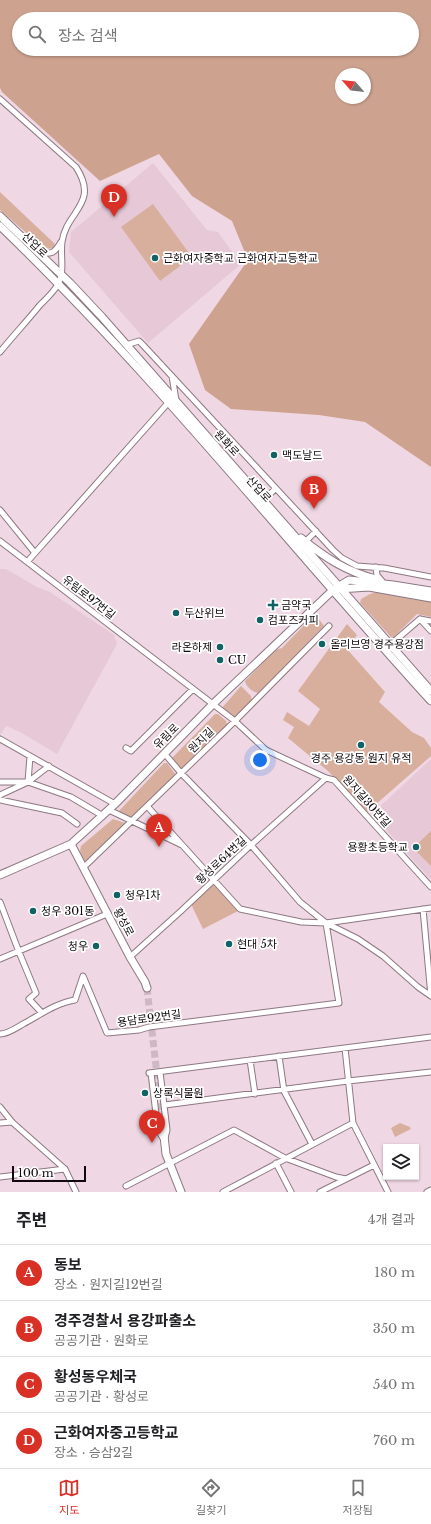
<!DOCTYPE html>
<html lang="ko">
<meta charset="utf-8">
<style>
body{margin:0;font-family:"Libre Baskerville","Noto Sans KR",serif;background:#f6f6f6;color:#202124}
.controls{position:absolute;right:12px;bottom:12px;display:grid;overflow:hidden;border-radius:0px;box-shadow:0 1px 3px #0004}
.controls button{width:36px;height:36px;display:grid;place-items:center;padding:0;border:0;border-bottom:1px solid #e0e0e0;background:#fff;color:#202124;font:20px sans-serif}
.compass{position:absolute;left:335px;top:68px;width:36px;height:36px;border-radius:50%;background:#fff;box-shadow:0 1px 3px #0004;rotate:298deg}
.scale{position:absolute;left:12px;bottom:10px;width:74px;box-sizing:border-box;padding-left:4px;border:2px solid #11090d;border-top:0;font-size:11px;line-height:14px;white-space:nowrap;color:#11090d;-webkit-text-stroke:3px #fff;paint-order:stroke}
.you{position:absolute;left:260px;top:760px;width:14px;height:14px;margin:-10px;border:3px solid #fff;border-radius:50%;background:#1a73e8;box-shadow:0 0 0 6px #1a73e833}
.badge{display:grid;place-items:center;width:26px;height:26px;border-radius:50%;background:#d93025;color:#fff;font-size:13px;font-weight:700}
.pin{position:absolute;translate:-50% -33px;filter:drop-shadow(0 1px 2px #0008)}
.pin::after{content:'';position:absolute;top:21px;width:14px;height:12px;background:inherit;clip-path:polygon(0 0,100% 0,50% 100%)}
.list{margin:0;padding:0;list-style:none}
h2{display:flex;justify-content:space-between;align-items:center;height:52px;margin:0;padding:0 16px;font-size:17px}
h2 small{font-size:13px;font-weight:400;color:#757577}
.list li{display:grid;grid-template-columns:26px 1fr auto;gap:12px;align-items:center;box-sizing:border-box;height:56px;padding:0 16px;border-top:1px solid #e0e0e0}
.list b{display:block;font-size:15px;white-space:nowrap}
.list p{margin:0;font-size:13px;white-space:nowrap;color:#757577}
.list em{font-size:13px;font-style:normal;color:#757577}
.icon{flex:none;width:22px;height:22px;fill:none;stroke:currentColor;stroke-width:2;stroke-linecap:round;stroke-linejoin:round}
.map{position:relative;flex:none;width:431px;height:1192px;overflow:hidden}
.search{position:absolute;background:#fff;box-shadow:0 1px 3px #0004;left:12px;right:12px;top:12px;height:44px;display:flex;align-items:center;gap:10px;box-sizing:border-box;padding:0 14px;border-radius:22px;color:#757577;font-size:15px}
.sheet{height:276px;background:#fff}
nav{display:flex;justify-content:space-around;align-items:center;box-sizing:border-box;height:56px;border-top:1px solid #e0e0e0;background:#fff;font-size:11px;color:#757577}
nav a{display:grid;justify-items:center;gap:2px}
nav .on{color:#d93025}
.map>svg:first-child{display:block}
</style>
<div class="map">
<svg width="431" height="1192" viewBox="0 0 431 1192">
<rect width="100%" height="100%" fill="#efd7e3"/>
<path fill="#e7c8d7" d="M153 163 207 230 218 232 241 264 148 343 69 252 71 232Z
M0 569H6L37 587 50 592 114 635 117 644 57 754 20 732 6 726 1 734H0Z
M431 759V880L372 814Z"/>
<path fill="#d8af9d" d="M0 192 55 244 54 248 45 249 0 210Z
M153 204 192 257 160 281 121 227Z
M377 592 431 600V617L417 614 393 638 391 637 360 603 361 599 370 594Z
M314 615H316L324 626 258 693C253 692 246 687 245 681L275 650 282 648Z
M347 624 357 635 346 648 385 692 379 702 412 732 424 738 431 748V756L367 812 328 771 288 738 294 727 283 720 287 712 309 726 320 709 298 691Z
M241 686 251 696 252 701 235 717 232 718 221 709Z
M215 714H218L226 721 227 725 181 769 171 759Z
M164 763H167L176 775 131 819 119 812V811Z
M113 819 125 823V826L87 862H85L80 851 81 846Z
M431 831V866L413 848Z
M214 883 238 911 203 929 191 904Z
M400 1123 410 1127 411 1129 395 1137 391 1128Z"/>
<path fill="#cda28f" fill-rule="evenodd" d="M0 0H431V467L365 422 319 415 231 409 205 390 189 344 248 260 232 221 192 196 159 154 100 181 2 92 0 88ZM19 19H412V49H19ZM341 74H365V98H341Z"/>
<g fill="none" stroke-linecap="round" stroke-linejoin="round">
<path stroke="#ceb8c3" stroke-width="7" stroke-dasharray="7 3.5" stroke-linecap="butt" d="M147 988 163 1127"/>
<defs>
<path id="street" d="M0 99 76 167C100 204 66 211 62 242 60 255 65 272 58 284 54 292 46 299 40 305 27 321 13 336 0 352
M39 253C52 254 54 254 61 242
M126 345 139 341 143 345 333 550 342 558 357 566 384 568 431 577
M172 376 176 400
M264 500 275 489
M0 510 35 553 27 562
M0 541 235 721 266 750 326 778 334 780 431 887
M305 542 316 531
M35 553 168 403
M376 567 377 575 382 581
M420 619 431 631
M390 645 420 619 431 621
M0 739 115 804
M126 748 131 751 193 689
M164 753 181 773 251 845 300 902 326 923 358 939 383 956 418 987 431 996 423 909
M0 782H28L71 797 103 816
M28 782 30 756
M0 795 28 782 49 766
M0 800 62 813 77 824
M147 806 240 909 301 922 326 923 431 908
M109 810 182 845
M84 867 235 721 329 626
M0 902 19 952 36 993 29 999 42 1013
M130 957 181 911 251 845 326 778
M0 959 107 914
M0 1034C8 1034 16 1028 23 1024 40 1015 56 1003 75 1000L83 976 107 1033 139 1030 149 1027 339 1003 326 923
M345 1048 353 1123 388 1192
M279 1056 284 1091 312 1144
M250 1060 255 1094
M160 1072 167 1130 165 1138
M149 1073 431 1037
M151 1073 158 1130 164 1140
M165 1105 348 1081 431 1072
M0 1107 12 1122 65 1169 76 1192
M0 1123 12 1122
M276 1163 291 1192
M0 1177 65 1169
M126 1186 234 1130 285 1158 336 1177 346 1179 374 1165
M223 1192 353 1123
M320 1192 346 1179
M427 1192 431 1190"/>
<path id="secondary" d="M0 216 70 283 102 317 431 691
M0 226C154 374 287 543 431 701
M301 538C324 557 347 572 376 579
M339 589 369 587 431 598
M71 844 130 957 145 982 147 988
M0 875 71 844 115 804 213 704 333 590 349 580 393 585 431 591
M163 1127 166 1154 181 1192"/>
</defs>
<use href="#street" stroke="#8d7882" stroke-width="7"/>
<use href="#secondary" stroke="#8d7882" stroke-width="9"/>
<use href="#street" stroke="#fff" stroke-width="5"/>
<use href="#secondary" stroke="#fff" stroke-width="7"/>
</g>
<g fill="#116264" stroke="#fff" stroke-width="1.5">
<circle cx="155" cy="258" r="4"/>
<circle cx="274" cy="455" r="4"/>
<path d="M271 599h4v4h4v4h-4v4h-4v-4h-4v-4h4z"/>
<circle cx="176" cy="613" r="4"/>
<circle cx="260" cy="620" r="4"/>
<circle cx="322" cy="644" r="4"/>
<circle cx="220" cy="647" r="4"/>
<circle cx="220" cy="660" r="4"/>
<circle cx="361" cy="745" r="4"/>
<circle cx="416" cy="847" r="4"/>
<circle cx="117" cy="895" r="4"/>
<circle cx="33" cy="911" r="4"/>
<circle cx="229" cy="944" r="4"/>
<circle cx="96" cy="946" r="4"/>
<circle cx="145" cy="1093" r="4"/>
</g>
<g text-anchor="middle" stroke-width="3.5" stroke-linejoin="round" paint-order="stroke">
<g font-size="11" fill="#11090d" stroke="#fff">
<text transform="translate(35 245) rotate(44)" y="4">산업로</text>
<text transform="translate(227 443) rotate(48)" y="4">원화로</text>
<text transform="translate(259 489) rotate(48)" y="4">산업로</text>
<text transform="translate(89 597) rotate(38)" y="4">유림로97번길</text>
<text transform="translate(166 736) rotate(-45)" y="4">유림로</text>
<text transform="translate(201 740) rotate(-44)" y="4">원지길</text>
<text transform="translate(367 801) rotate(48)" y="4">원지길30번길</text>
<text transform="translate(221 860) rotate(-43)" y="4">황성로64번길</text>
<text transform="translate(124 922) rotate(62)" y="4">황성로</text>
<text transform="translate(149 1018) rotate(-8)" y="4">용담로92번길</text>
</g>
<g font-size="11" fill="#11090d" stroke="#fff" text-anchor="start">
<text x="163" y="262">근화여자중학교 근화여자고등학교</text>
<text x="282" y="459">맥도날드</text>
<text x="281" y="609">금약국</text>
<text x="184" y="617">두산위브</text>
<text x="268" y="624">컴포즈커피</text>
<text x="330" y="648">올리브영 경주용강점</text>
<text x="212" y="651" text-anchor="end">라온하제</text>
<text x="228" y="664">CU</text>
<text x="361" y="762" text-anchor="middle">경주 용강동 원지 유적</text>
<text x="408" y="851" text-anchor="end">용황초등학교</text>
<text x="125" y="899">청우1차</text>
<text x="41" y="915">청우 301동</text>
<text x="237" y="948">현대 5차</text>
<text x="88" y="950" text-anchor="end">청우</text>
<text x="153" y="1097">상록식물원</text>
</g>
</g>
</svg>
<div class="controls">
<button><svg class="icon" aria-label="layers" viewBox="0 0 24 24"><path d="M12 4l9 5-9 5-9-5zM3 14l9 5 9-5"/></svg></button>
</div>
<svg class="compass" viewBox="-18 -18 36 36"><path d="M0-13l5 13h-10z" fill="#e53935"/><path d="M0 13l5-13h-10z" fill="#757577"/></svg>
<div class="scale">100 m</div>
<div class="you"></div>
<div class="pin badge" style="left:159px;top:847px">A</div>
<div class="pin badge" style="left:314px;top:509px">B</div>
<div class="pin badge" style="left:152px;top:1143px">C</div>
<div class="pin badge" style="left:114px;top:217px">D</div>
<div class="search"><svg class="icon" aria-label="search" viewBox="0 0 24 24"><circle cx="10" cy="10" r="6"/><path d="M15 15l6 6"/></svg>장소 검색</div>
</div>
<section class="sheet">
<h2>주변<small>4개 결과</small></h2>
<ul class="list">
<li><span class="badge">A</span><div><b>동보</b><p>장소 · 원지길12번길</p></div><em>180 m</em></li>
<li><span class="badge">B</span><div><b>경주경찰서 용강파출소</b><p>공공기관 · 원화로</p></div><em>350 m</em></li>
<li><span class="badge">C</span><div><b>황성동우체국</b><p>공공기관 · 황성로</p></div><em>540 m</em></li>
<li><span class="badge">D</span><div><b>근화여자중고등학교</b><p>장소 · 승삼2길</p></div><em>760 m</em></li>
</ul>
</section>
<nav>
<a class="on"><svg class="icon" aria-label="map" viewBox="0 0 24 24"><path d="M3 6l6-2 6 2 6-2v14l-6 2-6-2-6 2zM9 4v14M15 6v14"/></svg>지도</a>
<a><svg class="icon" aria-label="directions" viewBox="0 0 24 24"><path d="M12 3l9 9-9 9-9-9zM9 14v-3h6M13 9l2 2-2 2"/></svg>길찾기</a>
<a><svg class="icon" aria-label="saved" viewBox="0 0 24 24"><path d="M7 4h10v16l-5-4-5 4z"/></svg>저장됨</a>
</nav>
